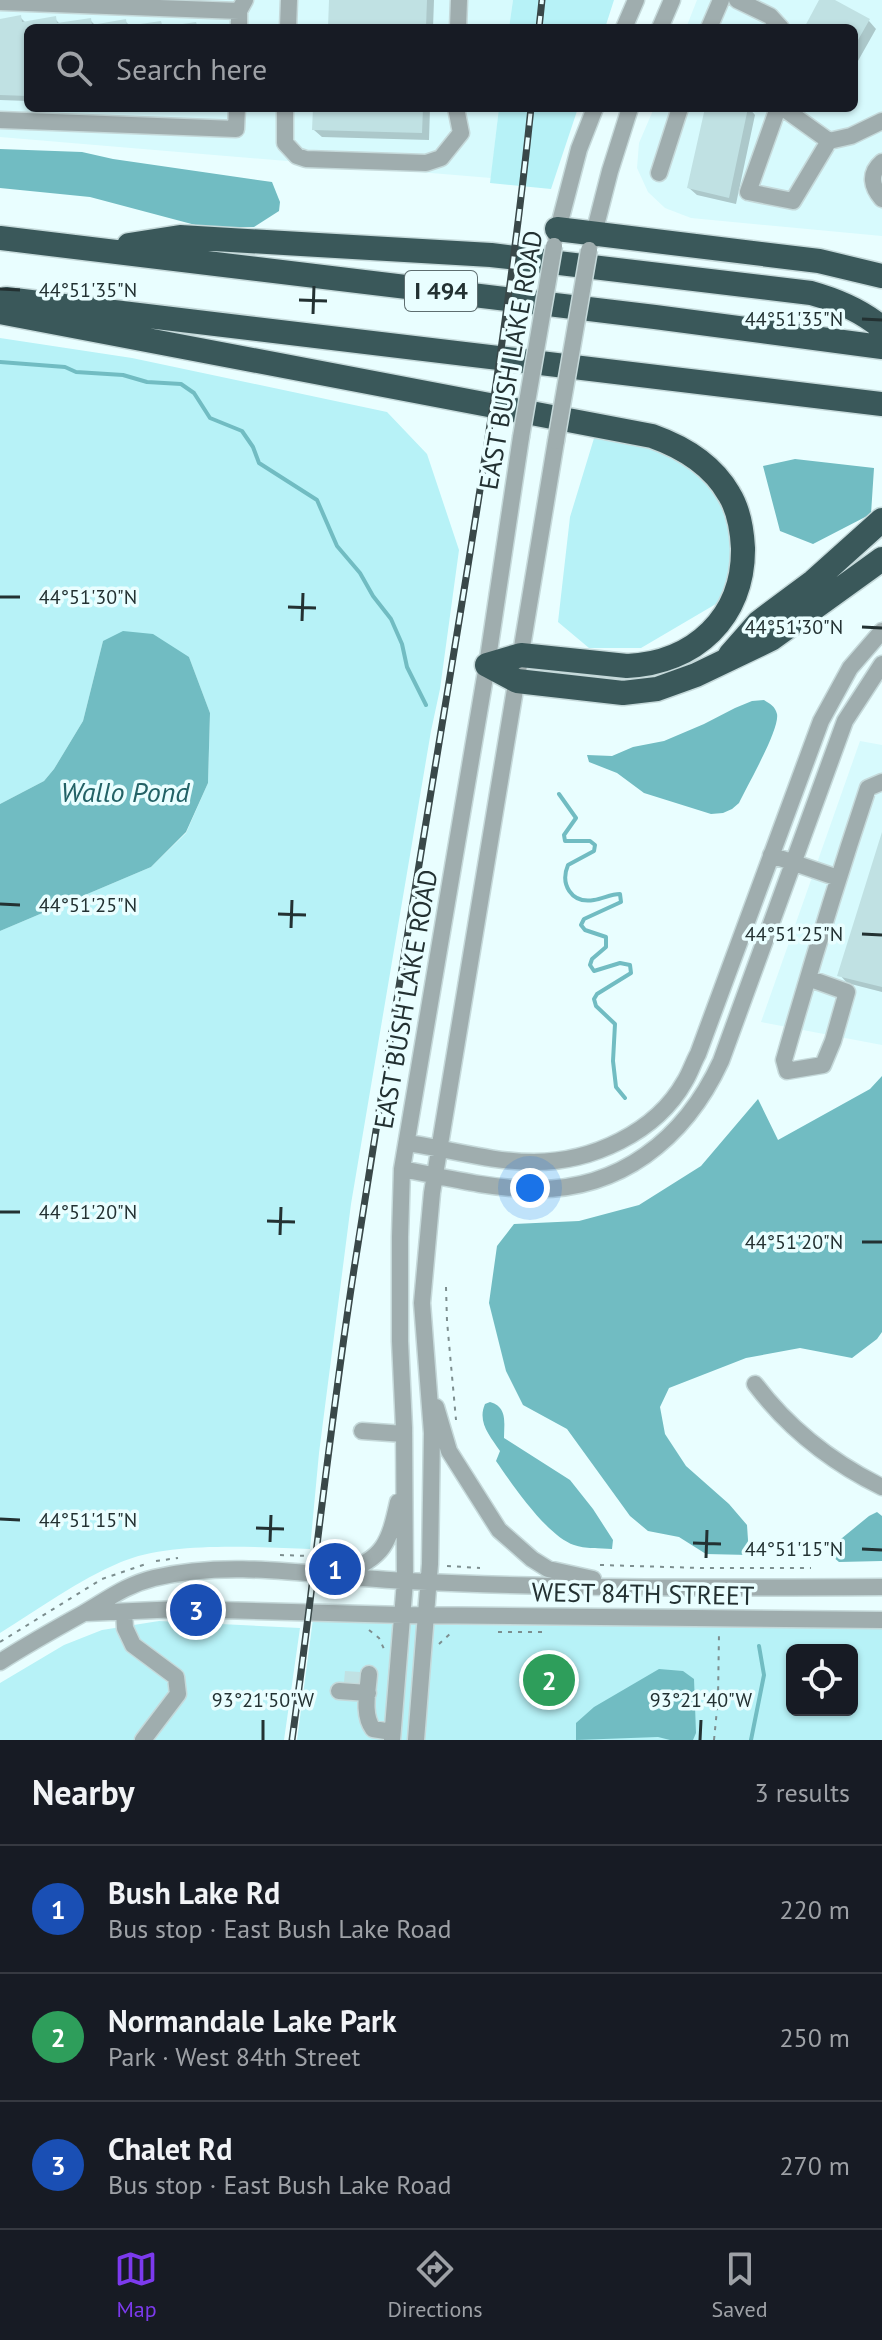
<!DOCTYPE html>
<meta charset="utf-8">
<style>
body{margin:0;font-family:"PT Sans",sans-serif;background:#20242c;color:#f1f3f6}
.controls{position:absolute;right:24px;bottom:24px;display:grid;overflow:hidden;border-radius:12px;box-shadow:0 2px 6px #0004}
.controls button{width:72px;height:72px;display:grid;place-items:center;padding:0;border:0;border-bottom:2px solid #363941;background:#171b24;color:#f1f3f6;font:40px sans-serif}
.you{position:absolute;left:530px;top:1188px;width:28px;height:28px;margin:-20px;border:6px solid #fff;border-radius:50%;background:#1a73e8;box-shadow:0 0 0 12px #1a73e833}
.badge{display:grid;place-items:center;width:52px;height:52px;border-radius:50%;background:#7c3aed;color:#fff;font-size:26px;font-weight:700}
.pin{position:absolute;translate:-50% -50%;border:4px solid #fff;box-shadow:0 2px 8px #0006}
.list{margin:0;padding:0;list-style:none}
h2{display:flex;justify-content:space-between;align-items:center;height:104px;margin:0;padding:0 32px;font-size:34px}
h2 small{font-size:26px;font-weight:400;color:#9ea1a6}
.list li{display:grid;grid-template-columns:52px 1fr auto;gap:24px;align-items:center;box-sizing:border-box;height:128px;padding:0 32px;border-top:2px solid #363941}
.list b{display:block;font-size:30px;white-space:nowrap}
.list p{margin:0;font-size:26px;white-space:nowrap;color:#9ea1a6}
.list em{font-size:26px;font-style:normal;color:#9ea1a6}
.icon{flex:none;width:44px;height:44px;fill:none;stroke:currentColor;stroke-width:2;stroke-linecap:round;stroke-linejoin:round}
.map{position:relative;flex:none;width:882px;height:1740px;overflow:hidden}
.search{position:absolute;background:#171b24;box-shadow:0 2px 6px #0004;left:24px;right:24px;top:24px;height:88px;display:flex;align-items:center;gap:20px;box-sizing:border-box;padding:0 28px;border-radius:12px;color:#9ea1a6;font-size:30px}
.sheet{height:488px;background:#171b24}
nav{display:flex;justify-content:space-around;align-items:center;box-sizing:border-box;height:112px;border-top:2px solid #363941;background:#171b24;font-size:22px;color:#9ea1a6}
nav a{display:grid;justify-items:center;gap:4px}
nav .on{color:#7c3aed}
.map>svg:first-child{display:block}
</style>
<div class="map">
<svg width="882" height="1740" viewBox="0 0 882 1740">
<rect width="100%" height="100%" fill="#e9feff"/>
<path fill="#d7fafd" d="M0 0H513L509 28H28V108H499L491 178 0 137Z
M697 0H882V236L691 218 665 208 648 192 637 168 639 143 654 108H854V28H686Z
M860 741 882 745V1045L761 1022Z"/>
<path fill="#b7f2f7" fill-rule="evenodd" d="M513 0H614L605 28H509Z
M499 108H578L551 189 490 183Z
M0 338 132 358 387 412 427 454 459 550 440 689 431 731 351 1204 319 1453 310 1549C257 1547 170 1541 121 1562 78 1580 39 1609 0 1633V931L151 867 186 833 208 783 210 713 189 657 103 641 83 721 54 769 44 781 0 804Z
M595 435 656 445 717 489 734 551 721 601 641 648H589L558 622 570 517Z
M313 1619 464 1625 882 1627V1740H297ZM792 1650H852V1710H792Z
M159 1621 300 1628 284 1740H0V1683L64 1645 102 1630Z"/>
<path fill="#71bcc2" d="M0 149 82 152 113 159 272 182 280 202 279 211 254 227H203L90 197 0 188Z
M795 459 874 468 871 514 813 544 780 531 763 466Z
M123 631 153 634 189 657 210 713 208 783 186 832 151 867 0 931V804L44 781 54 769 83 721 103 641Z
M764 700C770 704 775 706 777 714 780 729 747 786 739 803L732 809 723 813 711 814 644 793 617 773 589 762 587 755 612 756 633 747 664 741 704 724 735 708 752 701Z
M882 1076V1332L877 1339 852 1358 800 1348 746 1358 669 1388 660 1407 665 1434 686 1466 729 1504 747 1525 749 1555 706 1554 679 1537 648 1531 630 1516 567 1429 523 1405 506 1371 489 1303 497 1246 514 1224 579 1221 639 1205 701 1166 758 1099 778 1140 870 1089Z
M490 1402C508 1407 504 1423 504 1438L570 1480 593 1509 613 1540 612 1549C600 1548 585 1549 574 1545 547 1536 512 1484 496 1461L500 1451C490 1436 477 1422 485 1404Z
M877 1512 882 1516V1561L839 1562 832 1556V1548L836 1543 869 1516Z
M659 1669 683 1671 694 1679 696 1733 693 1740H670L658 1737 576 1740V1723L594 1707Z"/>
<path fill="#0003" d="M331 0H434L433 28H330Z
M822 0H831L869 21 876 29 854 68V28H806Z
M20 17 26 23 55 19 61 25 90 20 96 26 125 21 131 27 160 23 166 28H28V101L0 100V21Z
M315 108H430L429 140 322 137 314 130Z
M707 108H749L755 115 736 204 697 195 689 188Z
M882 836V992L847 983 840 975Z"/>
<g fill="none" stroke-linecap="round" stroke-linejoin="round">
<path stroke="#71bcc2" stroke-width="4" d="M0 362 65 367 76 372 123 375 147 382 181 384 194 393 210 418 242 431 253 447 259 463 317 500 337 546 360 573 373 596 391 619 402 644 407 667 426 705
M559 794 576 818 564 835 565 841H590L595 845 594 851 568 865C560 884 571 904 594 900 603 899 610 894 620 894L621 902 584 919 581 925 585 930 606 937V947L592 959 590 965 594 971 620 963 630 965 631 973 597 994 594 999 596 1006 615 1024 613 1061 616 1087 625 1098
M751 1740 764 1675 759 1646"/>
</g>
<path fill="#c0e1e3" d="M329 0H427L426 28H328Z
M819 0H835L870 19 854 47V28H804Z
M21 15 22 22 56 16 57 23 91 18 92 25 126 19 127 26 161 21 163 28H28V96L0 95V19Z
M196 22 198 28H169V26Z
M313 108H423L422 133 312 130Z
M705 108H748L729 198 687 188Z
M882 832V987L837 976Z
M345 1671 360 1672 359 1683 344 1682Z"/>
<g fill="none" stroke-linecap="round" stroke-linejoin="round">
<defs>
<path id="minor" d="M737 0 770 16 781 28
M0 2 239 11
M239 28V11L245 0
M288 28 289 0
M458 28 459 0
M624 28 636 0
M660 28 672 0
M709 28 721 0
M285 108V143L297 156 306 159 426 163 441 158 461 133 456 108
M778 108 748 192 793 201 829 141 783 108
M0 120 236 129 237 108
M829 141 851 136 882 121
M882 162C868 174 872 187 882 199
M659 173 680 108
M556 237 579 149 595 108
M592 241 610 171 630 108
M771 855 838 878
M808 978 847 992 833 1041 823 1065 787 1071 784 1060C810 969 838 878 868 788L882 782
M407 1143C449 1149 492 1162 534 1162 591 1162 656 1133 685 1081 690 1073 693 1063 698 1054L821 721 850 668 882 631
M402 1169C444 1177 487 1188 530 1189 619 1192 685 1139 721 1061L845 721 882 664
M755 1384C789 1429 831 1462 882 1487
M436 1407 449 1451 499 1530 532 1559 548 1569 593 1579
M362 1431 404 1434
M343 1573C384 1558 389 1543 398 1502
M124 1612 125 1628 133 1645 176 1677 178 1694 143 1740
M85 1613 181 1609 403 1615 882 1620
M0 1662C28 1644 55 1629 84 1613 108 1599 126 1585 154 1578 237 1558 324 1578 408 1581 566 1589 724 1588 882 1587
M369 1674C368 1691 362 1714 373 1729L392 1732
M339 1691 368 1693
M392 1740 405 1581 404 1428 400 1341V1237L402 1169 487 665 521 437
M416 1740 430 1564 432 1433 422 1303 432 1193 556 441"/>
<path id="highway" d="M557 229 819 261 882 276
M0 238 655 317 882 347
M129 245 180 237 491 255 811 293C836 300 862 311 882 328
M6 299 882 404
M0 312 652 436C683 447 712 464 729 494 739 510 742 529 743 548 744 617 695 663 627 666L521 655 487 665
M730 655 759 622 814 581 882 520
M487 665 517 681 623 693 657 689 696 675 771 639 882 559"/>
</defs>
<use href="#minor" stroke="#c5d9da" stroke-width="19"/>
<use href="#highway" stroke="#c5d9da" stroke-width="27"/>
<path stroke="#7d8e8f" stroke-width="2" stroke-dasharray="4 6" stroke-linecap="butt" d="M446 1287 447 1321 456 1420
M280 1555 341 1557
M156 1561 178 1558
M600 1565 702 1568H811
M447 1566 480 1568
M369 1630 379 1638 384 1649
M498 1632H544
M0 1642 102 1579 146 1564
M439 1644 452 1632
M714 1740 718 1699 719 1633"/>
<use href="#minor" stroke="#9fadae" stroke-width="16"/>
<use href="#highway" stroke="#3a585a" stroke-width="24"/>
<defs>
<path id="rail" d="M539 28 542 0
M292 1740C314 1581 330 1422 355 1263 386 1061 420 860 453 658 483 475 512 292 531 108"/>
</defs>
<use href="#rail" stroke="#394849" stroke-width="7"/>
<use href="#rail" stroke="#e9feff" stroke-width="4" stroke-dasharray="12" stroke-linecap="butt"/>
<defs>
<path id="minor-bridge" d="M521 437 554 246
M556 441 589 250"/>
</defs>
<use href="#minor-bridge" stroke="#c5d9da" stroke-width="19" stroke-linecap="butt"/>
<use href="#minor-bridge" stroke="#9fadae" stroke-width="16"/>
</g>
<path fill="none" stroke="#233132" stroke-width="3" d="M0 289 20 290M299 300 327 301M313 314 314 286M862 319 882 320M0 597H20M288 607 316 608M302 621 303 593M862 627 882 628M0 904 20 905M278 914 306 915M291 928 292 900M862 934 882 935M0 1212H20M267 1221 295 1222M280 1235 281 1207M862 1242H882M0 1519 20 1520M256 1528 284 1529M270 1542 271 1515M693 1543 721 1544M862 1549 882 1550M706 1558 707 1530M263 1740V1720M700 1740 701 1720"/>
<g text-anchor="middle" stroke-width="7" stroke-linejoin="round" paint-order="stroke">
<rect fill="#e9feff" stroke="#5e6e70" stroke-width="2" x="405" y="271" width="72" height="40" rx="6"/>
<g font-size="24" font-weight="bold" fill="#233132">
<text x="441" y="299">I 494</text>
</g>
<g font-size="26" fill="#233132" stroke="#e9feff">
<text transform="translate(511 360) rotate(-80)" y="9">EAST BUSH LAKE ROAD</text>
<text transform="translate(406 999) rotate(-80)" y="9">EAST BUSH LAKE ROAD</text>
<text transform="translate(643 1594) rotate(1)" y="9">WEST 84TH STREET</text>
</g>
<g font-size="28" font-style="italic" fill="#236266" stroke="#e9feff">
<text x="125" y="802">Wallo Pond</text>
</g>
</g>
<g font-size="20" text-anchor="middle" fill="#233132" stroke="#e9feff" stroke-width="7" stroke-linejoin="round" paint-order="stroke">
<text x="88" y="297">44°51'35"N</text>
<text x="794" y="326">44°51'35"N</text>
<text x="88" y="604">44°51'30"N</text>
<text x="794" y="634">44°51'30"N</text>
<text x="88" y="912">44°51'25"N</text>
<text x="794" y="941">44°51'25"N</text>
<text x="88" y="1219">44°51'20"N</text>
<text x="794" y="1249">44°51'20"N</text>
<text x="88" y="1527">44°51'15"N</text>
<text x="794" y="1556">44°51'15"N</text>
<text x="263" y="1707">93°21'50"W</text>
<text x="701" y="1707">93°21'40"W</text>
</g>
</svg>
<div class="controls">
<button><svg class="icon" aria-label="locate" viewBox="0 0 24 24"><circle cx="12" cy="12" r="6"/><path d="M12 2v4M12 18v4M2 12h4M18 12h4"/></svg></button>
</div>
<div class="you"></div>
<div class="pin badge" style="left:335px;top:1569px;background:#1a4fb4">1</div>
<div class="pin badge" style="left:549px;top:1680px;background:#2e9e5b">2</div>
<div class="pin badge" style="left:196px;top:1610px;background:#1a4fb4">3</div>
<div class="search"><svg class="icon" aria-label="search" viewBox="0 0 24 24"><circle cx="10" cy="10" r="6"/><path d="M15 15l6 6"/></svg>Search here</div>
</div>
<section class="sheet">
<h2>Nearby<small>3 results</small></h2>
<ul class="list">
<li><span class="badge" style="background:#1a4fb4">1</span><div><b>Bush Lake Rd</b><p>Bus stop · East Bush Lake Road</p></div><em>220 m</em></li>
<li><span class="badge" style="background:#2e9e5b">2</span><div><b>Normandale Lake Park</b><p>Park · West 84th Street</p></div><em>250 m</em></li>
<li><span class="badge" style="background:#1a4fb4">3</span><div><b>Chalet Rd</b><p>Bus stop · East Bush Lake Road</p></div><em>270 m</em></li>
</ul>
</section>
<nav>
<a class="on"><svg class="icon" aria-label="map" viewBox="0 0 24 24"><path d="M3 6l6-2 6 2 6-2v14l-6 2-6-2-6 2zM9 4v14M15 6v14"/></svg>Map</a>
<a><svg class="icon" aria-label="directions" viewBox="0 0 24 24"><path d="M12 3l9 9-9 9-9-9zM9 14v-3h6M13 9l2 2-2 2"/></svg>Directions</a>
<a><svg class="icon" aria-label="saved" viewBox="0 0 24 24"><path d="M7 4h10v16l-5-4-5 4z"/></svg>Saved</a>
</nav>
